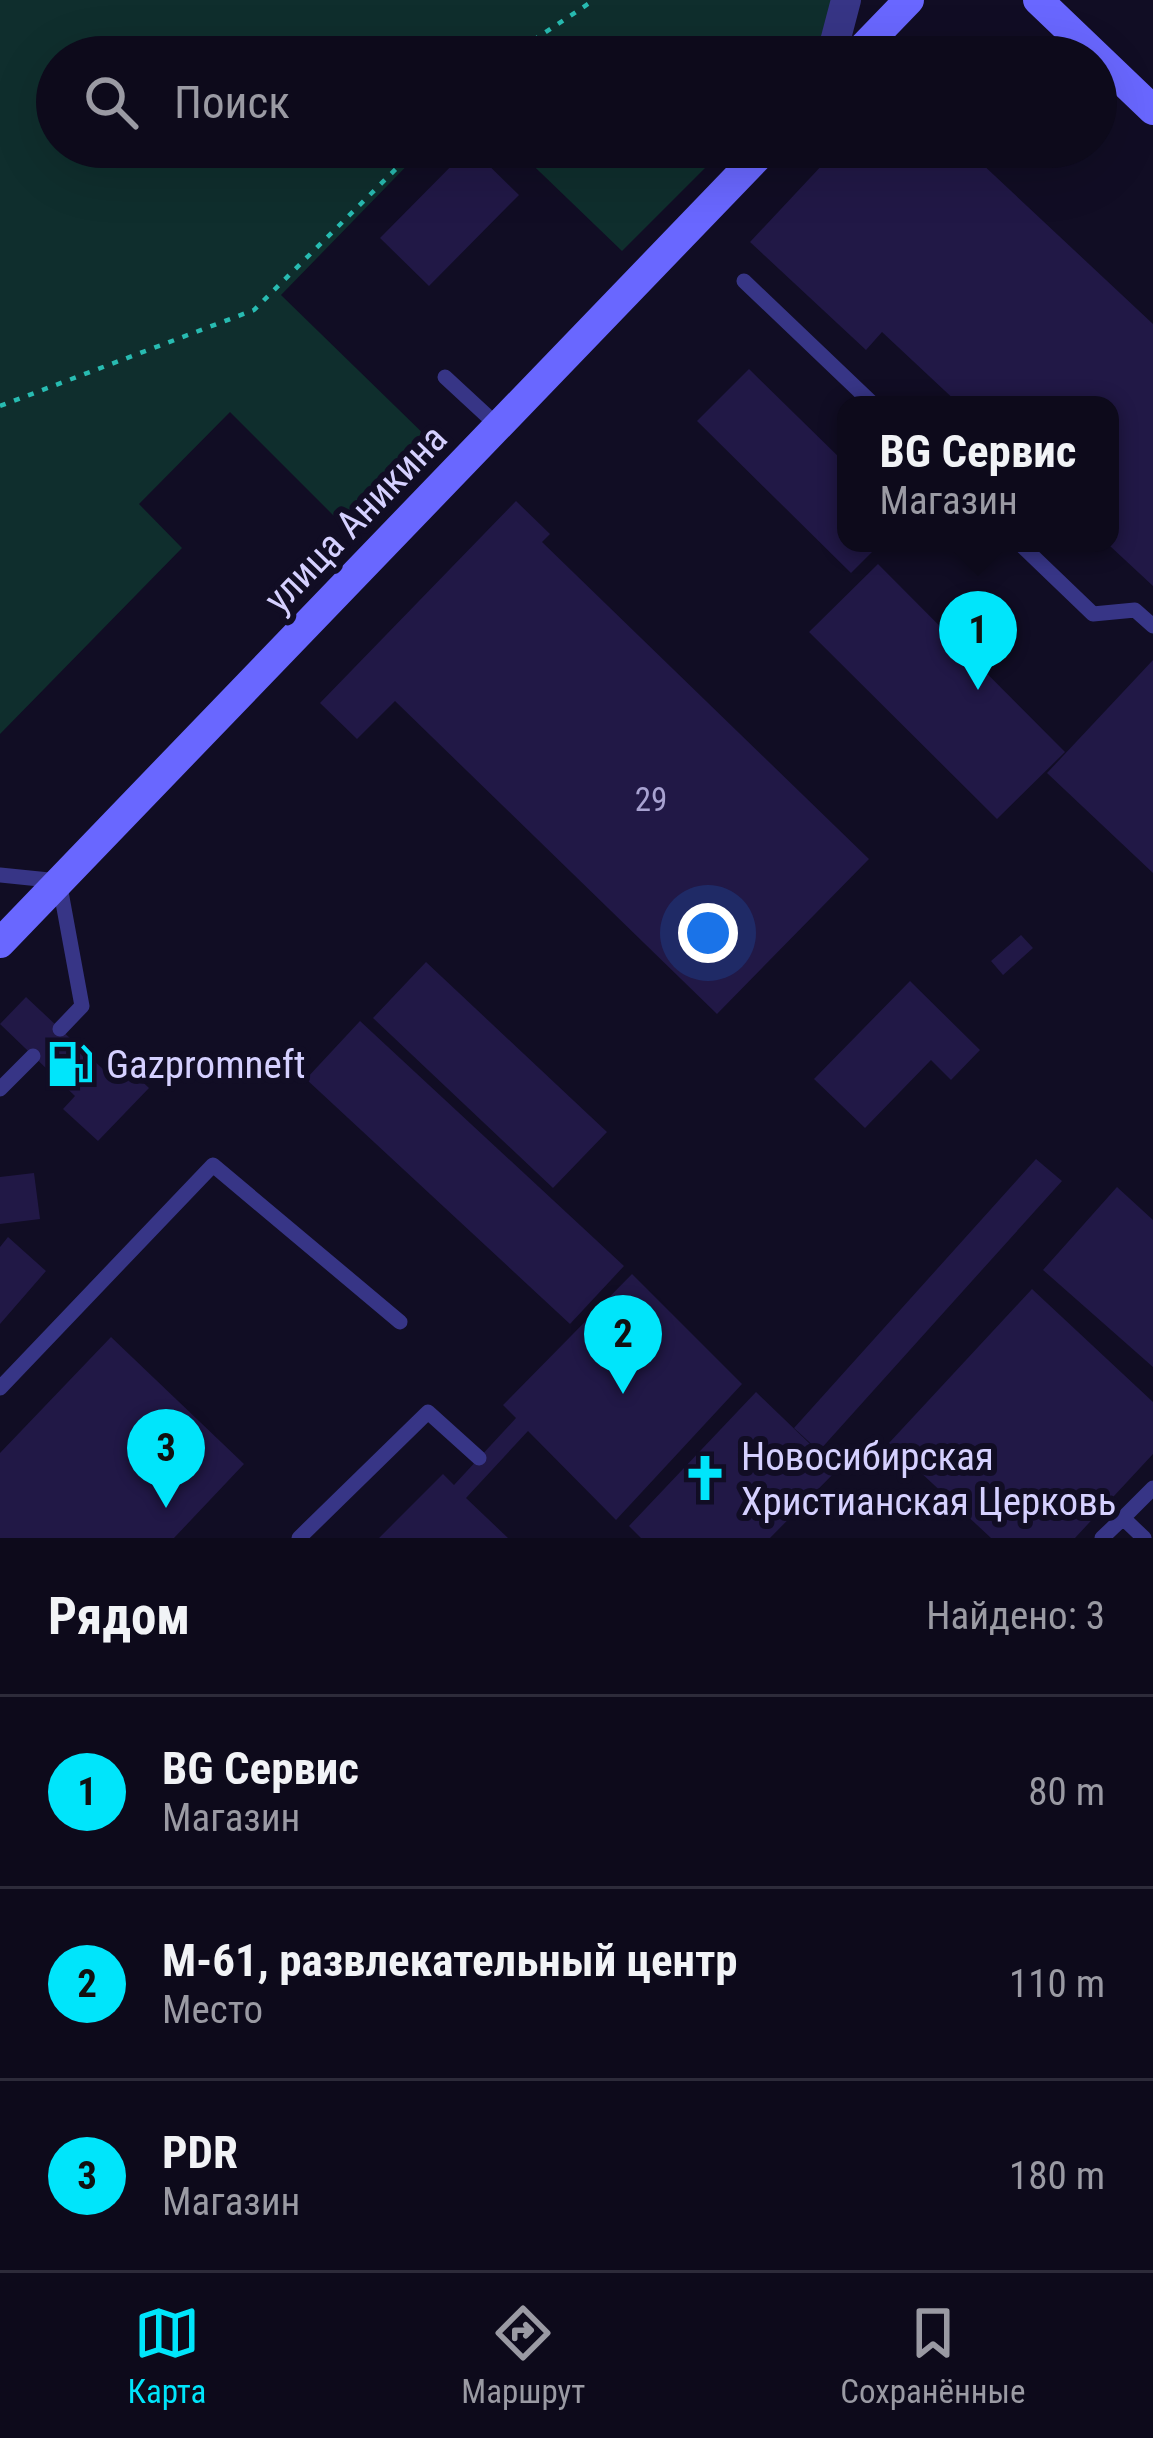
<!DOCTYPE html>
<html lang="ru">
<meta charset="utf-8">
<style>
body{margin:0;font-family:"Roboto Condensed",sans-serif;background:#1b1828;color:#f1f3f6}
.you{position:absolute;left:708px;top:933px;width:42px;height:42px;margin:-30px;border:9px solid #fff;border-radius:50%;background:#1a73e8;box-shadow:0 0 0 18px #1a73e833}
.badge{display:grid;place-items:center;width:78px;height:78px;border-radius:50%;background:#00e5fb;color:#111;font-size:39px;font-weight:700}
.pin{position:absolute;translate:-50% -99px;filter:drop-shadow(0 3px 6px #0008)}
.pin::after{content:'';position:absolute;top:63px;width:42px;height:36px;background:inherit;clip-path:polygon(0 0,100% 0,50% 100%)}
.popup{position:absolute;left:837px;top:396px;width:282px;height:156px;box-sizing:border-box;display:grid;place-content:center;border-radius:24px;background:#0d0a1b;filter:drop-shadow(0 3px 9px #0005);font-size:39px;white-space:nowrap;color:#9a9aa3}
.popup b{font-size:45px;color:#f1f3f6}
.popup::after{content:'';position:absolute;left:50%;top:100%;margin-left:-24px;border:24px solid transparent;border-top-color:#0d0a1b}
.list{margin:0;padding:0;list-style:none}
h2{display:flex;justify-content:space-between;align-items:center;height:156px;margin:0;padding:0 48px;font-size:51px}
h2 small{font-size:39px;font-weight:400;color:#9a9aa3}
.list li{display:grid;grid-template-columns:78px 1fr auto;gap:36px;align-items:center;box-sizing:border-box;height:192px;padding:0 48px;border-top:3px solid #2d2b3a}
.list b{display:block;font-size:45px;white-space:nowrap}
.list p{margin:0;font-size:39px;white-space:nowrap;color:#9a9aa3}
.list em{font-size:39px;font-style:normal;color:#9a9aa3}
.icon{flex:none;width:66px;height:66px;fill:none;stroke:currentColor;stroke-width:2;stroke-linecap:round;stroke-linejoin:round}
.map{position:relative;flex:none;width:1153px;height:1538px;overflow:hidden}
.search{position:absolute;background:#0d0a1b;box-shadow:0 12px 48px #0002;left:36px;right:36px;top:36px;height:132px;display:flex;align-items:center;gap:30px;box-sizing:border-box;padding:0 42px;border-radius:66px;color:#9a9aa3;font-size:45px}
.sheet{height:732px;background:#0d0a1b}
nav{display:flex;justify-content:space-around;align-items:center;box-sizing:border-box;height:168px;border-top:3px solid #2d2b3a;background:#0d0a1b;font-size:33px;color:#9a9aa3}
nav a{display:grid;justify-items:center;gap:6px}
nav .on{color:#00e5fb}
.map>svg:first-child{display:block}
</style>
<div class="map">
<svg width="1153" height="1538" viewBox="0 0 1153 1538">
<rect width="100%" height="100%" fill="#110d24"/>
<path fill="#0f2e2d" d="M0 0H841L819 57H57V147H425L281 295 435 445 350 532 230 412 139 504 182 548 0 734Z
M514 147H726L622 251Z"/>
<path fill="#211846" d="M470 147 519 195 429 286 380 238Z
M839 147H964L1153 324V586L1110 546V405H960L882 332 866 350 750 242Z
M749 369 846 464V543H881L851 573 697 421Z
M516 501 550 534 542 542 869 859 717 1014 395 701 357 739 320 703Z
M878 564 1065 752 997 819 809 632Z
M1153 660V873L1047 773Z
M1021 935 1033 948 1003 975 991 961Z
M426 962 607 1132 553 1188 373 1018Z
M910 981 980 1050 951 1080 931 1060 865 1128 814 1079Z
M26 997 105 1071 117 1058 149 1088 98 1141 63 1109 75 1096 0 1024Z
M360 1021 624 1266 570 1324 306 1079Z
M1036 1159 1062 1181 819 1451 794 1428Z
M34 1173 40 1219 0 1224V1177Z
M1117 1187 1153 1220V1367L1043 1270Z
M8 1237 46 1271 0 1324V1247Z
M632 1274 742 1384 616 1520 528 1431 466 1498 508 1538H379L443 1474 454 1485 516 1418 503 1405Z
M1032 1289 1153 1402V1454L1075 1538H991L889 1443Z
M111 1337 244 1464 174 1538H0V1453Z
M756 1392 837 1470 770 1538H641L629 1526Z"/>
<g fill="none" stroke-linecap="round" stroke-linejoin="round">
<path stroke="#28bbb1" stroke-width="4.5" stroke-dasharray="6 9" stroke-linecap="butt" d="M508 57 594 0
M0 406 254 310 418 147"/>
<path stroke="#373586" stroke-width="15" d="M744 281 874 405
M445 377 498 426
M1019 543 1093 614 1135 610 1153 626
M0 875 59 881 82 1006 60 1029
M0 1089 33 1056
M0 1388 213 1165 400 1322
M299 1538 428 1412 479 1458
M1102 1538 1123 1518
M1144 1538 1123 1518 1153 1488"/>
<path stroke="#373586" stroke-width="30" d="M831 57 846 0"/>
<path stroke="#6967ff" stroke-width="30" d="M1038 0 1153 110
M854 57 909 0
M0 943 767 147"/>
</g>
<defs>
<symbol id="fuel-bare" viewBox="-9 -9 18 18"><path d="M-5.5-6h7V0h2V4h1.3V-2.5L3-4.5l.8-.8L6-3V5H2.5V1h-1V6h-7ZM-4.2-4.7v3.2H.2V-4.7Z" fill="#00e5fb" stroke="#110d24" stroke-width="2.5" paint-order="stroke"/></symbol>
<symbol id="church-bare" viewBox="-9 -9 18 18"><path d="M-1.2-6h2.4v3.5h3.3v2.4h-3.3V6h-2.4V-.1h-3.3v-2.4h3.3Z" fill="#00e5fb" stroke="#110d24" stroke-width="2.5" paint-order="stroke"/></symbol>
</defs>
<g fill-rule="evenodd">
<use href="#fuel-bare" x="37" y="1031" width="66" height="66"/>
<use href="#church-bare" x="672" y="1445" width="66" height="66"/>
</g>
<g text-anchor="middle" stroke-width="12" stroke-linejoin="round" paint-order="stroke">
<g font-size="33" fill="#a8a2d1">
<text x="651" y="811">29</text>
</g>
<g font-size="39" fill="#d5d0ff" stroke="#110d24">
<text transform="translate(355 518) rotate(-46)" y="14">улица Аникина</text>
</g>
<g font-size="39" fill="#d5d0ff" stroke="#110d24" text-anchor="start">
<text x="106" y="1078">Gazpromneft</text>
<text x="741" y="1470">Новосибирская<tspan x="741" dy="45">Христианская Церковь</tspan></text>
</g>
</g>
</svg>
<div class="you"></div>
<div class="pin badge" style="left:978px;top:690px">1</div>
<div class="popup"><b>BG Сервис</b>Магазин</div>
<div class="pin badge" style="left:623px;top:1394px">2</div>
<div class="pin badge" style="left:166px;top:1508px">3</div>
<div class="search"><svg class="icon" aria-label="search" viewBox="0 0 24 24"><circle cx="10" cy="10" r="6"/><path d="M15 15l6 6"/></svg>Поиск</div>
</div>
<section class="sheet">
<h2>Рядом<small>Найдено: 3</small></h2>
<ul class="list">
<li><span class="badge">1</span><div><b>BG Сервис</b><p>Магазин</p></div><em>80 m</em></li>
<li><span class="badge">2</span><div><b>M-61, развлекательный центр</b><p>Место</p></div><em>110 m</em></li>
<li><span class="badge">3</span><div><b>PDR</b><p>Магазин</p></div><em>180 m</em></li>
</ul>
</section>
<nav>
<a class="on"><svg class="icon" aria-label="map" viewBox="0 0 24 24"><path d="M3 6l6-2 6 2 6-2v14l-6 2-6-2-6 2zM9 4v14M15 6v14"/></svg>Карта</a>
<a><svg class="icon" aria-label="directions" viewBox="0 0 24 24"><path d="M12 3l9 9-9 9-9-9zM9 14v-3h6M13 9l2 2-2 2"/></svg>Маршрут</a>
<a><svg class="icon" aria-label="saved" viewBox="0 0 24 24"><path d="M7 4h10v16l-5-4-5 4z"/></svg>Сохранённые</a>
</nav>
